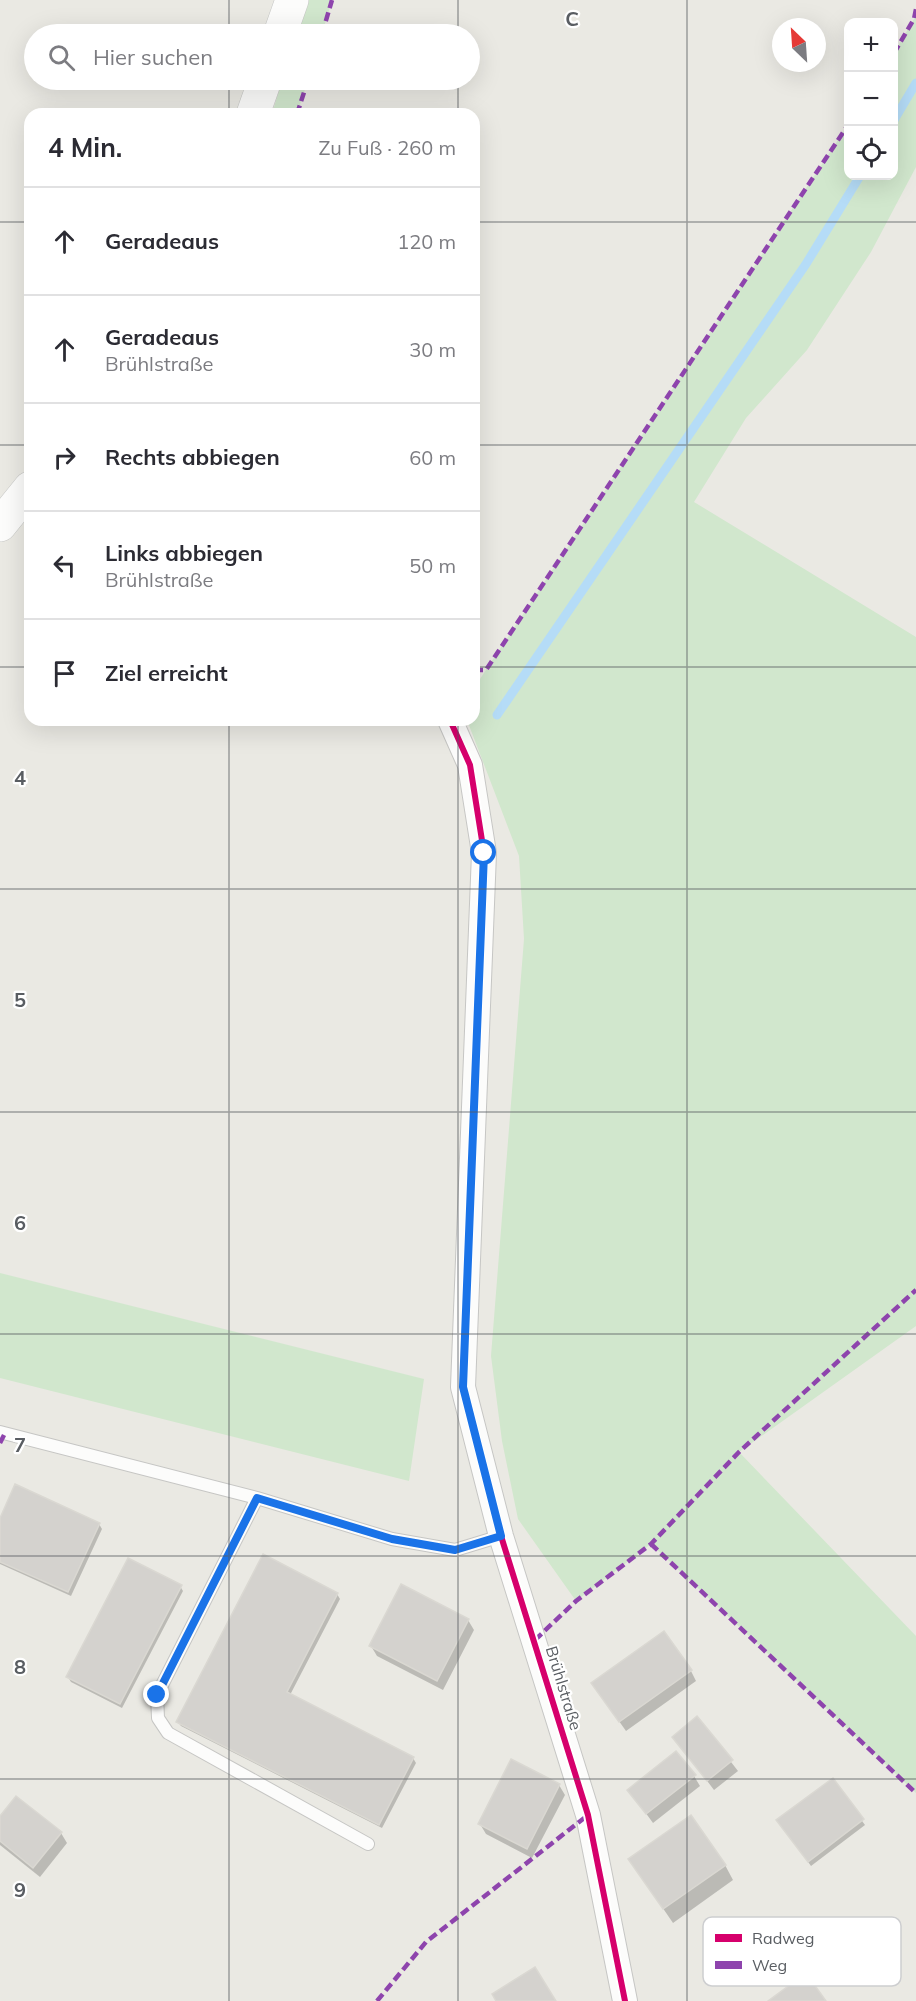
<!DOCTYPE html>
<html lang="de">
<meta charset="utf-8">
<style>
body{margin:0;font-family:Mulish,sans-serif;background:#f7f7f7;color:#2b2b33}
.controls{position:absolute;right:18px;top:18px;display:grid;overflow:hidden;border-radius:12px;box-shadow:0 6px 24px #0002}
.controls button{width:54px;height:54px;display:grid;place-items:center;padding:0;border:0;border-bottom:2px solid #e1e1e2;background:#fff;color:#2b2b33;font:30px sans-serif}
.compass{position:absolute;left:772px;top:18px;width:54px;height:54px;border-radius:50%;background:#fff;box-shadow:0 6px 24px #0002;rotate:335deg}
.stop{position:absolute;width:18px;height:18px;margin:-14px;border:4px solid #1a73e8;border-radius:50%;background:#fff}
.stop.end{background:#1a73e8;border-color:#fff;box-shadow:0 2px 6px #0008}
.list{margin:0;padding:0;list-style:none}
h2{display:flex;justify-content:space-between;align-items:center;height:78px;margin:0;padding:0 24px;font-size:26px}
h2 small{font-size:20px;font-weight:400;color:#7c7c81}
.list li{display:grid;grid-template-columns:39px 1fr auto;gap:18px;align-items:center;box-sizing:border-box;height:108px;padding:0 24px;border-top:2px solid #e1e1e2}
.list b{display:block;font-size:22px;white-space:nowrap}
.list p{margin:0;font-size:20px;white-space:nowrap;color:#7c7c81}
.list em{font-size:20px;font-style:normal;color:#7c7c81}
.icon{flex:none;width:33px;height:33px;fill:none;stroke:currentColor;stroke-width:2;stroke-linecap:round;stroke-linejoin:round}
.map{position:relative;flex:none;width:916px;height:2001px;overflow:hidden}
.search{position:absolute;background:#fff;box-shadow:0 6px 24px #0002;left:24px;top:24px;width:456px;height:66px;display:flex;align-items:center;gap:15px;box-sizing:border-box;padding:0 21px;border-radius:33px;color:#7c7c81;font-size:22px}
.panel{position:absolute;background:#fff;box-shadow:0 6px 24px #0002;left:24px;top:108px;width:456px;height:618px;border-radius:18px}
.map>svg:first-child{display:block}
</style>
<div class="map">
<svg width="916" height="2001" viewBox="0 0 916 2001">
<rect width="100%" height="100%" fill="#eae9e3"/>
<path fill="#d1e7cd" d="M307 0H332L322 34H296Z
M916 9V167L871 252 807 350 746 418 694 502 916 637V1326L739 1452 916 1636V1793L651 1544 576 1601 518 1519 502 1441 491 1356 524 939 519 856 467 720H474V688L848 125V176H894V53L914 19Z
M282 80H308L297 114H272Z
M0 1273 424 1379 409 1481 0 1378Z"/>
<path fill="#0003" d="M0 1521 99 1524 102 1529 71 1596 0 1564Z
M180 1586 183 1591 122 1708 71 1682 68 1677Z
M337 1594 340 1599 290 1695 413 1758 416 1763 382 1828 181 1726 178 1722Z
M468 1620 474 1630 443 1690 377 1656 371 1646Z
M691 1671 696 1681 626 1731 599 1693Z
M697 1718 738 1771 714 1790 674 1737Z
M694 1776 700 1786 653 1823 629 1790Z
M832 1780 865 1825 811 1866 781 1825Z
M559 1785 565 1795 532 1858 486 1834 480 1824Z
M17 1798 61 1833 67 1843 40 1877 0 1845V1818Z
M630 1860 725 1865 733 1880 673 1923Z"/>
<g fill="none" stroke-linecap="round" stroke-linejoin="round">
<path stroke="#b5dcf7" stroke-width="9" d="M894 120 916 83
M497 715 806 264 860 176"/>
</g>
<path fill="#d4d2ce" stroke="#dad8d2" stroke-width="1.5" d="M15 1484 100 1523 68 1592 0 1562V1518Z
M263 1554 338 1593 287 1692 414 1757 379 1825 176 1722Z
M128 1558 182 1585 120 1704 66 1677Z
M401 1584 469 1619 437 1681 369 1646Z
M664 1631 692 1670 619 1722 591 1683Z
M697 1716 733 1760 707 1781 672 1737Z
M676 1751 696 1775 646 1814 627 1790Z
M511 1759 560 1784 527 1849 478 1824Z
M833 1778 864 1819 808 1862 776 1820Z
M16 1796 62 1832 33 1868 0 1841V1816Z
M691 1815 726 1865 663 1909 628 1859Z
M535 1967 556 2001H496L492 1994Z
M806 1973 826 2001H768Z"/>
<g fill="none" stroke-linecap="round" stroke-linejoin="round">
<defs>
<path id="service" d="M0 1432 257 1498 392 1539 455 1550 501 1536
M257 1498 157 1695 158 1718 168 1733 368 1844"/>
<path id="minor" d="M450 720 470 765 484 853 463 1387 501 1536 588 1815 625 2001"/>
<path id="secondary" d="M280 34 292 0
M253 114 265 80
M0 525 30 488"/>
</defs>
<use href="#service" stroke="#c6c6c4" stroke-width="14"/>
<use href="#minor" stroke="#c6c6c4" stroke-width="26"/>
<use href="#secondary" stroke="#c6c7c5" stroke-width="34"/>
<use href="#service" stroke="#fcfcfb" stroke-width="12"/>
<use href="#minor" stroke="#fcfcfb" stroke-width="24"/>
<use href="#secondary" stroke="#fcfcfb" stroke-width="33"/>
<path stroke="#8e44ad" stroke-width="4.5" stroke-dasharray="9 4.5" stroke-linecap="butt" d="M322 34 332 0
M894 53 914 19 916 9
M297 114 308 80
M474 670H486L848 125
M0 1443 5 1433
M651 1544 916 1793
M535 1640 576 1601 651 1544 739 1452 916 1290
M377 2001 426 1942 588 1815"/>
<defs>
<path id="cycleway" d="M450 720 470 765 484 853 463 1387 501 1536 588 1815 625 2001"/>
</defs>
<use href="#cycleway" stroke="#fff" stroke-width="10"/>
<use href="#cycleway" stroke="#d6006c" stroke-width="6"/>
</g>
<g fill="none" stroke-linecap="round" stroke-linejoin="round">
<path stroke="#1a73e8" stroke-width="8" d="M157 1695 257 1498 392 1539 455 1550 501 1536 463 1387 484 853"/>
</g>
<path fill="none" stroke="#595d62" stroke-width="1.5" stroke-opacity="0.55" d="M229 0V34M458 0V34M687 0V2001M229 80V114M458 80V114M0 222H30M474 222H916M0 445H30M474 445H916M0 667H30M474 667H916M229 720V2001M458 720V2001M0 889H916M0 1112H916M0 1334H916M0 1556H916M0 1779H916"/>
<g text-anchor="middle" stroke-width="4.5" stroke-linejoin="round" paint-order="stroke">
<g font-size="16" fill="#595d62" stroke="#fff">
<text transform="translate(564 1688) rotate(73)" y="6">Brühlstraße</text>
</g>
</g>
<rect x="703" y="1917" width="198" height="69" rx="9" fill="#fff" stroke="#cdced0" stroke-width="1.5"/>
<rect x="715" y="1934" width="27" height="8" fill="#d6006c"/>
<rect x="715" y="1961" width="27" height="8" fill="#8e44ad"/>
<g font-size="16" fill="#595d62">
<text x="752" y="1944">Radweg</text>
<text x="752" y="1971">Weg</text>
</g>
<g font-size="20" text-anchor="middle" font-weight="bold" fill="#595d62" stroke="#fff" stroke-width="4.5" stroke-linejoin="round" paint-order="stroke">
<text x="572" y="26">C</text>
<text x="20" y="785">4</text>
<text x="20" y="1007">5</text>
<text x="20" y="1230">6</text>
<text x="20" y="1452">7</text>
<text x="20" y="1674">8</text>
<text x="20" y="1897">9</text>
</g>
</svg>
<div class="controls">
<button>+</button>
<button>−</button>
<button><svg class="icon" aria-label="locate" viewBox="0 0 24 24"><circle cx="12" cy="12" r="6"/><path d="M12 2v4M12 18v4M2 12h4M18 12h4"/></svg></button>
</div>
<svg class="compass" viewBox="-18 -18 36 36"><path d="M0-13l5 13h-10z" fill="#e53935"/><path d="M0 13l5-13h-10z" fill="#7c7c81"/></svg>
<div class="stop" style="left:484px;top:853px"></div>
<div class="stop end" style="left:157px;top:1695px"></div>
<div class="search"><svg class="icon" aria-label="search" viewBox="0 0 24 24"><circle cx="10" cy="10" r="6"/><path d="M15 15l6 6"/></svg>Hier suchen</div>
<section class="panel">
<h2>4 Min.<small>Zu Fuß · 260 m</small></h2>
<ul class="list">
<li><svg class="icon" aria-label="ahead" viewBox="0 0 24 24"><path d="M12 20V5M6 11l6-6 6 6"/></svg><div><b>Geradeaus</b></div><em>120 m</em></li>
<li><svg class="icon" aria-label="ahead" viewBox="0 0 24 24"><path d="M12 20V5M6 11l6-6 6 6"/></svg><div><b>Geradeaus</b><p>Brühlstraße</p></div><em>30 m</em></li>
<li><svg class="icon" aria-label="right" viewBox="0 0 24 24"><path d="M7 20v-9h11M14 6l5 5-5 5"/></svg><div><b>Rechts abbiegen</b></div><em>60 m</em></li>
<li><svg class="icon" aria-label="left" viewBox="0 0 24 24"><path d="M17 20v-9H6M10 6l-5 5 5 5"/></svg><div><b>Links abbiegen</b><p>Brühlstraße</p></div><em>50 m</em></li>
<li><svg class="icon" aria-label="arrive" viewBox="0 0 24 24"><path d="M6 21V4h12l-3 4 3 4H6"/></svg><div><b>Ziel erreicht</b></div></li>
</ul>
</section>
</div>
